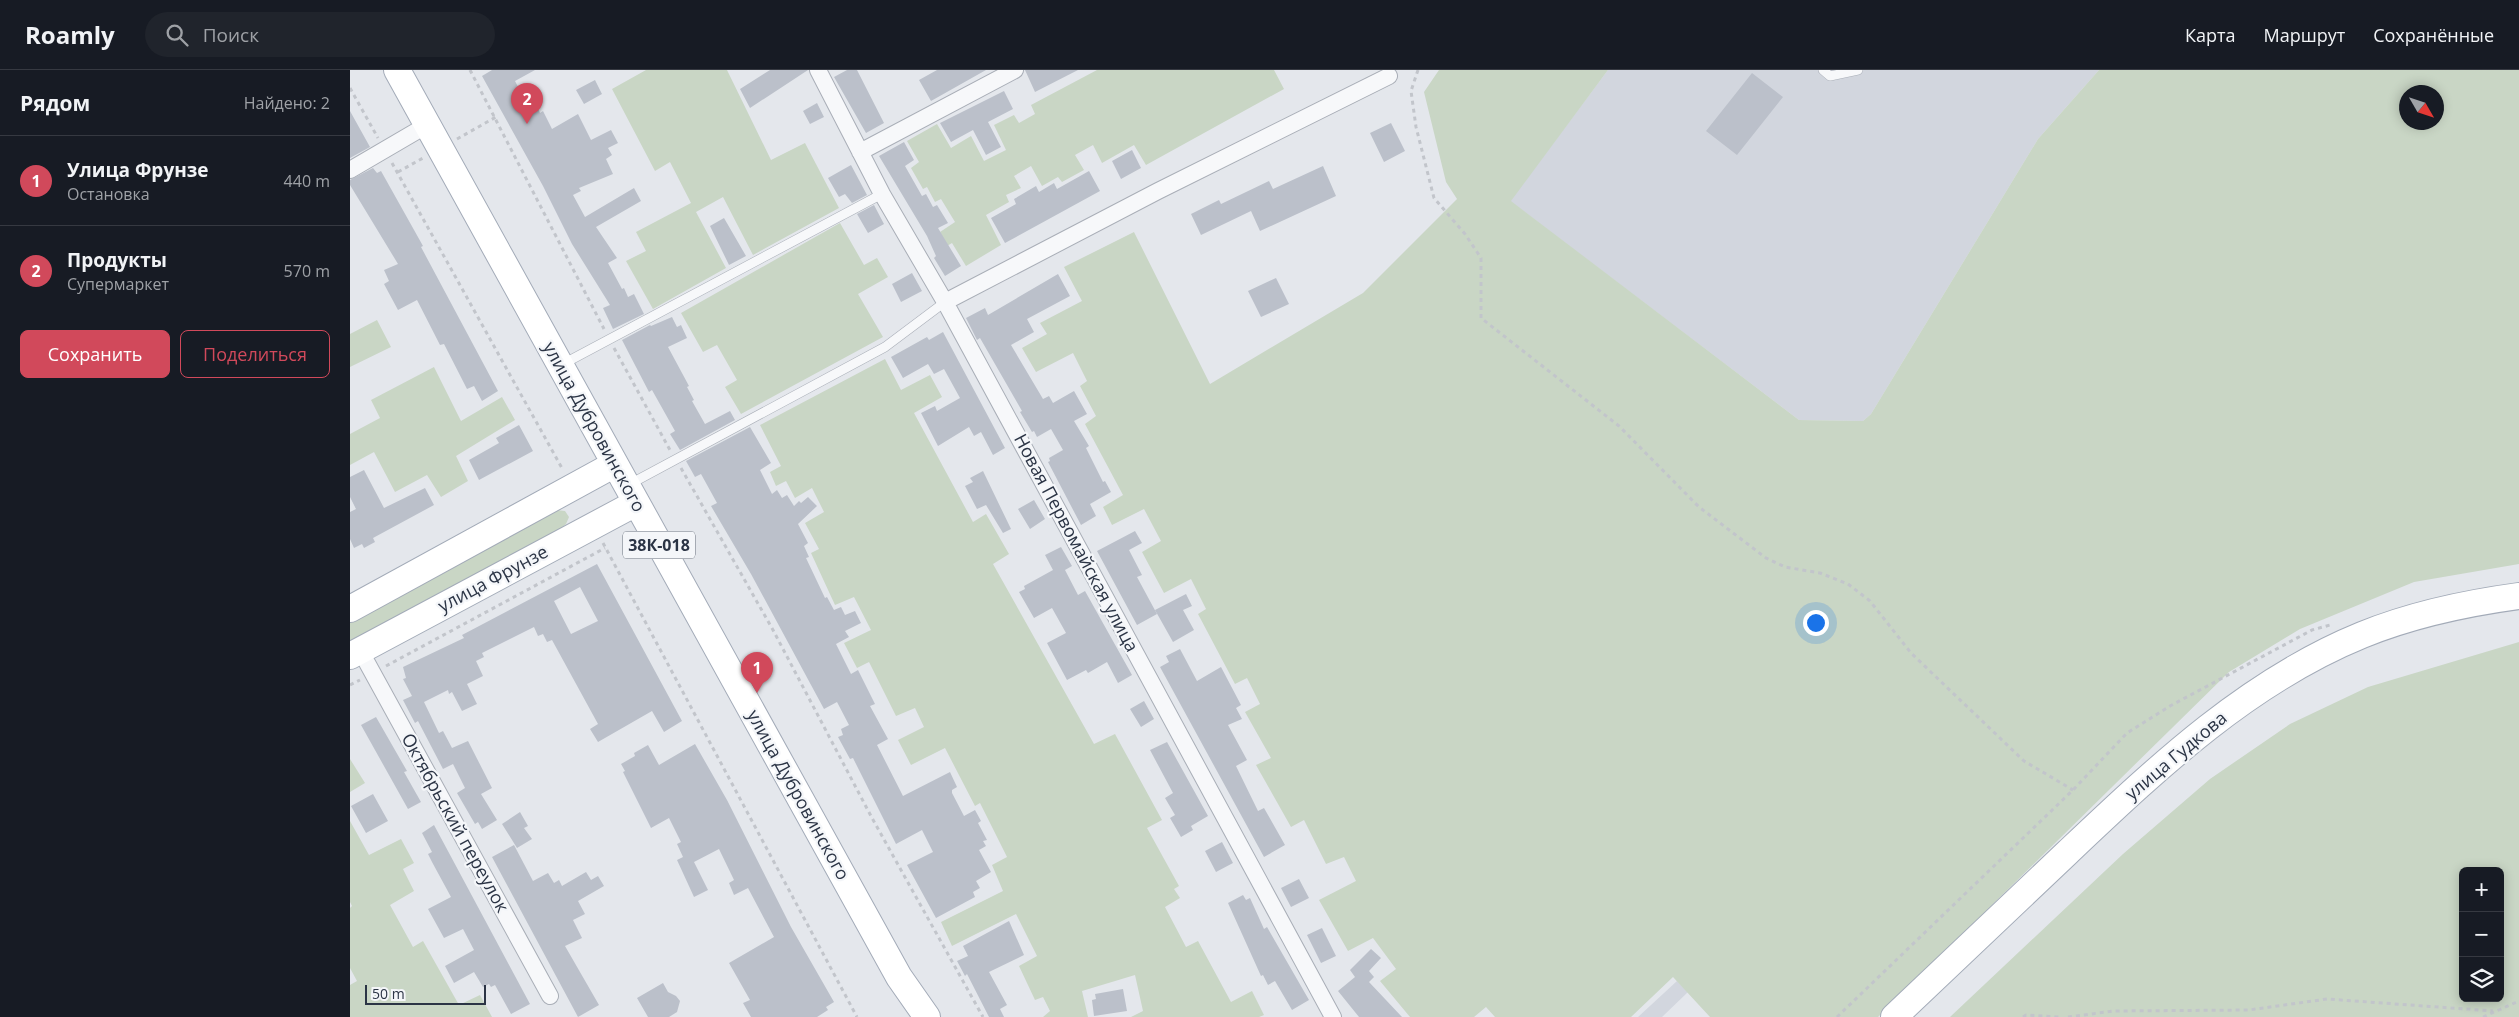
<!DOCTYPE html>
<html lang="ru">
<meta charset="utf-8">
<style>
body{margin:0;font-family:"Open Sans",sans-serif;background:#20242c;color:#f1f3f6}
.controls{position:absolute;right:15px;bottom:15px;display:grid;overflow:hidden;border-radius:8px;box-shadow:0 2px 12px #0003}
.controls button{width:45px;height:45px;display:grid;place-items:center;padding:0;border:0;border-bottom:1px solid #363941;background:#171b24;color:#f1f3f6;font:25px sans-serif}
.compass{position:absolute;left:2049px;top:15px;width:45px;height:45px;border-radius:50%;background:#171b24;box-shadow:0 2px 12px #0003;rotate:129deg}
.scale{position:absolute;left:15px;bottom:12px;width:121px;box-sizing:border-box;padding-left:5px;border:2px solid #2b3445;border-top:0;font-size:14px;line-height:18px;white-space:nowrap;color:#2b3445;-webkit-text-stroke:4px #f4f6f9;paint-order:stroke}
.you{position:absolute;left:1465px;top:552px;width:18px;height:18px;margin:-12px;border:4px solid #fff;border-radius:50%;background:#1a73e8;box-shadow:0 0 0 8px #1a73e833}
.badge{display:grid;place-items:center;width:32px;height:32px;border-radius:50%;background:#d1495b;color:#fff;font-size:16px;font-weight:700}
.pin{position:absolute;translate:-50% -41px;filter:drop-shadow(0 1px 2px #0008)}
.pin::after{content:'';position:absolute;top:26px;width:18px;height:15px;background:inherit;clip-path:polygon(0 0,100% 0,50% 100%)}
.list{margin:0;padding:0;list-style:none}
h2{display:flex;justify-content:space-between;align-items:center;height:65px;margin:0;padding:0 20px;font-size:21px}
h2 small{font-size:16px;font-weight:400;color:#9ea1a6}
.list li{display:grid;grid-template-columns:32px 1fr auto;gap:15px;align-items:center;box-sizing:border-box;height:90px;padding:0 20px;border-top:1px solid #363941}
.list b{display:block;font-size:19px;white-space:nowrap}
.list p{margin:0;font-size:16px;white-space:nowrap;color:#9ea1a6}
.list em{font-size:16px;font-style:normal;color:#9ea1a6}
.actions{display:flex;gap:10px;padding:15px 20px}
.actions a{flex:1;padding:11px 0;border:1px solid #d1495b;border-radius:8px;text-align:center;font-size:18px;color:#d1495b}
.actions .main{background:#d1495b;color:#fff}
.icon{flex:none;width:28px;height:28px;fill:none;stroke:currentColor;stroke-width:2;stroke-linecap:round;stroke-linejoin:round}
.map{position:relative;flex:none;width:2169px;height:947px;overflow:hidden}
header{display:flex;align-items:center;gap:30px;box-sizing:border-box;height:70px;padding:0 25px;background:#171b24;border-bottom:1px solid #363941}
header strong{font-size:24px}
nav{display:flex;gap:28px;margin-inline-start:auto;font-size:18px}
.search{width:350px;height:45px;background:#20242c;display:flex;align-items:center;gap:12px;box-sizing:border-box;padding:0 18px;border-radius:28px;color:#9ea1a6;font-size:19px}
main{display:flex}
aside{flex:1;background:#171b24}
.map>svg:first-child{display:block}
</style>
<header>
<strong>Roamly</strong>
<div class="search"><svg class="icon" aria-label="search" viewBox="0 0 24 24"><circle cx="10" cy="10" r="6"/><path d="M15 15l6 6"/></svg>Поиск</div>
<nav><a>Карта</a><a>Маршрут</a><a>Сохранённые</a></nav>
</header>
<main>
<aside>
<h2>Рядом<small>Найдено: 2</small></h2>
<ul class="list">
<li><span class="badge">1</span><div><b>Улица Фрунзе</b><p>Остановка</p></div><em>440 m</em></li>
<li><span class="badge">2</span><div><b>Продукты</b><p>Супермаркет</p></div><em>570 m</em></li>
</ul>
<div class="actions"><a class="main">Сохранить</a><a>Поделиться</a></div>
</aside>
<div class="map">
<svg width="2169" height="947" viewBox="0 0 2169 947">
<rect width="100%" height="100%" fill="#e4e7ec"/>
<path fill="#d2d6de" d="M1258 0H1749L1688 69 1521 344 1513 351 1449 350 1160 131Z
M1327 911 1338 922 1312 947H1288Z"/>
<path fill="#c9d6c5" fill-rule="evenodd" d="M296 0H377L421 90 455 73 489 138 403 185 373 127 346 142 376 198 303 239 276 191 296 181 286 162 341 133 320 92 305 101 262 19Z
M747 0H924L934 19 796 95 784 75 752 93 743 75 725 85 734 100 712 112 708 107 692 116 681 96 664 106 671 118 656 125 659 132 636 145 651 175 616 196 602 173 597 176 590 162 605 152 591 129 585 132 577 117 573 119 561 98 569 92 557 71 587 54 601 78 621 66 634 91 656 80 644 55 664 45 669 53 685 44 681 35Z
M1089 0H1258L1161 131 1449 350 1513 351 1521 344 1688 69 1749 0H2169V494L2064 512 1950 559 1879 602 1528 947H1360L1323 907 1281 947H1145L1136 937 1124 947H1060L1030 911 1046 899 1023 868 998 881 969 830 1006 811 994 787 976 794 954 750 941 757 906 695 921 688 895 642 910 634 897 608 885 614 848 544 856 539 841 509 814 523 792 482 811 471 794 439 762 455 753 437 773 425 735 354 746 346 730 316 737 311 723 283 686 302 672 278 697 264 690 253 732 231 714 197 784 162 860 314 1013 223 1107 129 1096 112 1074 22ZM2056 22H2086V52H2056Z
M490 153 514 195 527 188 538 207 508 224 533 267 391 344 375 317 387 310 367 275 353 282 331 243Z
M27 250 41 277 0 297V264Z
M535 289 551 320 580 305 592 327 564 343 623 452 636 444 659 484 643 494 744 674 765 664 812 750 797 758 829 816 824 819 830 828 815 837 836 877 848 871 881 932 902 921 914 945 909 947H781L793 941 785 905 732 921 738 947H693L700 941 693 927 685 930 669 896 687 886 666 844 602 876 591 852 653 821 642 795 657 787 630 733 625 736 595 678 561 695 548 670 574 657 565 638 546 646 519 592 507 598 494 573 521 560 504 527 485 535 461 483 469 479 455 453 474 442 462 418 445 428 436 411 426 416 420 402 431 396 410 355Z
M84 297 111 351 152 327 165 350 106 386 118 411 91 427 77 405 45 422 24 382 0 395V364L30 348 21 330Z
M206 440 215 441 219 447 216 454 209 460 0 573V550Z
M2169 572V947H1600L1773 784 1860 709 1940 654 2018 617ZM2113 801H2150V928H2113Z
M0 689 15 713 0 722Z
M0 751 19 785 51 769 64 793 53 799 64 821 40 835 63 877 73 871 109 935 130 925 142 947H0V915L7 911 0 898V838L2 836 0 832Z"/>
<path fill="#bbc0ca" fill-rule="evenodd" d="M142 0H185L165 11 180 40 187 36 190 43 193 41 202 59 228 44 241 70 261 60 268 73 258 78 262 85 256 89 263 104 229 118 231 121 223 125 235 147 284 118 291 131 246 157 267 188 258 193 272 219 274 218 278 227 284 224 294 244 263 259 253 238 260 235 222 174 193 116 132 6Z
M420 0H458L400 38 390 19Z
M497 0H507L534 53 516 63 484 7Z
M587 0H636L581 31 569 10Z
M675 0H728L685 22Z
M1402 3 1433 27 1387 85 1356 61Z
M245 10 252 24 234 34 226 20Z
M654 21 663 39 638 52 651 77 636 85 623 60 601 72 590 53Z
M467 33 474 47 460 54 453 41Z
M0 41 20 77 0 88Z
M1041 53 1055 81 1034 92 1020 63Z
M554 72 564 90 555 96 572 126 576 124 583 137 587 135 598 153 588 158 611 196 595 206 584 188 586 186 577 166 529 86Z
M782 80 791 98 771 109 762 91Z
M501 95 517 125 502 133 495 124 489 127 478 108Z
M973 96 986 126 910 161 901 141 851 165 841 144 869 130 871 134 919 111 923 119Z
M23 98 27 103 31 101 73 176 71 177 148 321 132 331 124 316 117 319 94 274 90 275 67 230 48 240 34 214 39 211 34 200 48 194 0 115V110Z
M739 101 750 121 655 173 641 148 666 134 664 129 686 116 689 122 704 113 707 119Z
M524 135 534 154 518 163 507 144Z
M374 148 396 186 379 195 360 156Z
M562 203 572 221 551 232 542 214Z
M708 204 720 226 677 249 684 262 661 275 693 329 699 326 703 333 724 321 737 344 724 351 739 376 736 378 753 412 755 411 761 422 740 434 746 446 731 455 698 392 700 391 699 388 713 380 701 359 687 367 684 361 682 362 670 342 672 341 630 268 627 270 616 248 635 238 638 245Z
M926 208 939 234 911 247 898 221Z
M322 247 327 257 331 255 337 268 318 277 339 316 337 317 344 330 342 331 355 354 380 341 385 350 330 380 320 364 325 361 302 320 299 322 272 270 300 255 301 256Z
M593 262 655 378 643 385 631 362 624 366 619 357 588 376 571 343 585 336 587 341 610 328 594 299 584 304 578 294 553 308 541 287 577 267 579 270Z
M169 355 183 381 129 410 119 390 149 373 146 368Z
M400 357 421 393 410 400 422 424 427 420 432 428 437 425 444 436 449 431 451 433 458 427 467 436 448 454 458 473 454 476 459 487 456 488 475 528 477 527 484 540 491 537 495 545 505 541 511 553 495 561 499 567 486 574 501 604 508 600 525 634 520 636 538 669 527 675 553 726 600 702 607 717 602 720V723L614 746 625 740 631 751 628 753 637 770 633 771 636 776 629 780 641 802 626 811 630 818 623 822 625 827 586 848 557 795 583 782 572 760 546 774 503 688 500 689 488 667 493 665 491 659 499 655 487 632 474 639 401 504 361 436 367 433 351 404 345 407 336 391Z
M14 400 34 438 75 418 84 435 23 468 25 472 14 478 12 474 4 478 0 469V442L6 439 0 427V407Z
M633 401 661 459 653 463 636 435 627 439 615 416 623 412 620 408Z
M684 430 695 449 680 459 668 439Z
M785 461 792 473 779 480 792 505 787 507 807 544 787 555 747 481Z
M711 477 722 496 715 500 728 525 735 521 782 605 768 613 757 592 738 603 736 600 717 610 697 573 716 563 702 538 684 548 669 522 675 519 674 516 703 500 695 485Z
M247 494 332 651 314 662 302 641 248 672 240 659 248 654 202 570 197 572 193 564 188 566 184 557 132 583 134 587 126 591 133 606 117 614 127 634 112 641 102 622 99 624 98 620 74 632 89 663 93 661 102 678 118 671 142 718 131 724 147 750 132 759 128 752 125 754 107 723 115 718 103 694 93 699 68 651 65 653 53 630 62 626 53 609 56 608 53 597 114 568 112 565ZM230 517 248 551 221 564 204 531Z
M836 524 842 536 833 540 844 560 823 572 805 540Z
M830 579 847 611 871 597 891 635 886 638 892 649 878 655 897 690 886 696 908 741 914 738 935 775 914 787 810 597 819 592 816 586Z
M794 631 804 649 791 657 780 639Z
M26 647 57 701 54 702 71 732 58 739 11 655Z
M817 672 858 746 841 756 843 760 831 767 820 748 825 745 815 728 823 723 800 680Z
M345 674 377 730 441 857 484 932 476 937 478 940 467 947H401L393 933 400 930 379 893 424 867 398 818 384 825 379 813 384 810 369 779 344 792 358 820 344 827 327 790 333 787 327 774 331 772 319 748 301 758 273 702 275 701 271 694 285 686 284 683 298 675 309 695Z
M23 724 38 751 16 763 1 736Z
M170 742 178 756 174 758 182 769 167 778 152 754Z
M84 755 180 934 161 944 145 915 141 917 139 914 133 917 124 902 104 913 95 896 124 880 113 859 94 868 78 839 101 827 82 792 78 784 82 782 72 763Z
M872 772 883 793 866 802 855 781Z
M164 775 183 811 198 803 204 813 209 810 212 816 236 802 241 810 248 806 254 816 228 831 235 844 223 850 232 868 215 876 249 935 228 947 142 787Z
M949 809 959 828 941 837 931 818Z
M893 825 896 830 900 828 914 859 917 857 959 930 942 940 925 911 918 915 913 905 911 906 878 833Z
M659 851 674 885 639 902 657 935 650 939 654 947H639L617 904 615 906 607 891 618 886 613 876Z
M972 858 986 886 971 893 957 865Z
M1021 879 1031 888 1019 901 1024 907 1019 912 1052 947H1009L988 921 1005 907 1000 900Z
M313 913 318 922 326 926 330 931 327 942 319 947H298L287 928Z
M773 919 777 941 744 946 742 930 746 929 745 924Z"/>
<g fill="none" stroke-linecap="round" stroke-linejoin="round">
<defs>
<path id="lane" d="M1473 0 1480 6 1508 0
M213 294 532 124
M280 414 535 277 595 232"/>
<path id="street" d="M468 0 532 124 595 232 983 947
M510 82 665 0
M0 100 77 55
M595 232 808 121 1039 6
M10 580 200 926"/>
<path id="primary" d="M47 0 549 907 577 947
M0 539 265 394
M0 586 286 433
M1544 947C1602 892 1660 837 1718 782 1807 698 1897 612 2012 565 2061 545 2117 533 2169 526"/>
</defs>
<use href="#lane" stroke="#a9aeb7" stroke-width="10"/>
<use href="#street" stroke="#a9aeb7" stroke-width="18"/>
<use href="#primary" stroke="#a3abb8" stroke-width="28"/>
<path stroke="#c2c5cb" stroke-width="3" stroke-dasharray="4 4" stroke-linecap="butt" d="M120 0 254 259
M1068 0 1061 21 1066 57 1084 128 1115 164 1131 188V248L1269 356 1349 437 1416 488 1435 497 1470 503 1498 514 1520 531 1561 583 1674 691 1723 720
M0 18 28 68
M107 69 146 47
M42 93 213 400
M48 102 73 88
M264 278 320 380
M331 398 423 560 522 748 633 947
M253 473 507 947
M36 596 255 478
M0 615 10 610
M1487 947 1723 720 1777 663 1820 636 1962 560 1980 555
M1673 947 1676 945 1709 947
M1718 947 1764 941 1899 940 1977 929 2143 941
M2133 947 2169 931"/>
<use href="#lane" stroke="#f7f8fa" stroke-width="9"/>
<use href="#street" stroke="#f7f8fa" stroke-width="16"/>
<use href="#primary" stroke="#fff" stroke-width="26"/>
</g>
<g text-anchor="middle" stroke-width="4.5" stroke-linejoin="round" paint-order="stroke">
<rect fill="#f4f6f9" stroke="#676e7b" stroke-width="1" x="273" y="461.5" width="72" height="27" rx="4"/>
<g font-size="16" font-weight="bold" fill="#2b3445">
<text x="309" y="481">38К-018</text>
</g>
<g font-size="18" fill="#2b3445" stroke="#f4f6f9">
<text transform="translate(244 357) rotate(61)" y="6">улица Дубровинского</text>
<text transform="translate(726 473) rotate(62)" y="6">Новая Первомайская улица</text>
<text transform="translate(143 509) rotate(-28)" y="6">улица Фрунзе</text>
<text transform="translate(1826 686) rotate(-40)" y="6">улица Гудкова</text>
<text transform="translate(448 725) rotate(61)" y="6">улица Дубровинского</text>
<text transform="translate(105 753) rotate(61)" y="6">Октябрьский переулок</text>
</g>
</g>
</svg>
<div class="controls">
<button>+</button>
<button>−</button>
<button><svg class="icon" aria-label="layers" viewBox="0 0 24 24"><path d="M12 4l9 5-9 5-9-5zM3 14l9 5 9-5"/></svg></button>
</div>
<svg class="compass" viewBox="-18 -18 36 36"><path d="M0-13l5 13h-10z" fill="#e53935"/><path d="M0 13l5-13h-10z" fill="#9ea1a6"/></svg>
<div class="scale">50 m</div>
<div class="you"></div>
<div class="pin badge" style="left:407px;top:623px">1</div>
<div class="pin badge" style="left:177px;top:54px">2</div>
</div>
</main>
